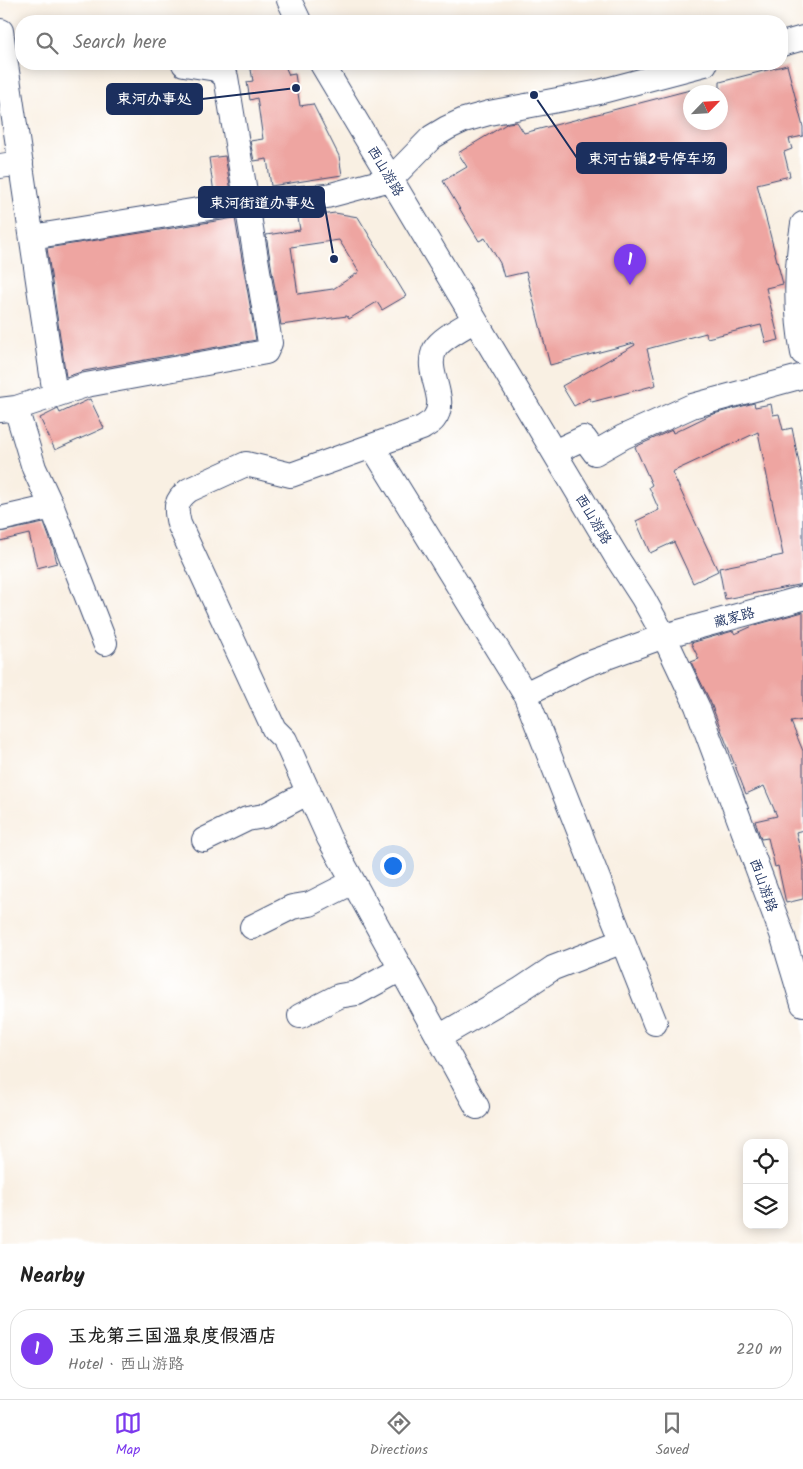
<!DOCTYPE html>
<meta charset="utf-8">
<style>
body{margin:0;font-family:Kalam,"LXGW WenKai TC",sans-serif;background:#f6f6f6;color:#222}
.controls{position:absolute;right:15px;bottom:15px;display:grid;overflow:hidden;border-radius:10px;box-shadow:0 2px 12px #0003}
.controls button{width:45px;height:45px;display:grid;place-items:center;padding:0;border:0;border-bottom:1px solid #e0e0e0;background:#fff;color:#222;font:25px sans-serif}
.compass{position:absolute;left:683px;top:85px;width:45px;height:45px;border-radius:50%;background:#fff;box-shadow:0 2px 12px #0003;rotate:65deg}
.you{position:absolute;left:392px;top:865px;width:18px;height:18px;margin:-12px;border:4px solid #fff;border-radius:50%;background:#1a73e8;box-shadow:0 0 0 8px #1a73e833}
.badge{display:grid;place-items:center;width:32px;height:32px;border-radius:50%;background:#7c3aed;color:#fff;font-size:16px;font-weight:700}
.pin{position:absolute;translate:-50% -41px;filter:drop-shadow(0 1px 2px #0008)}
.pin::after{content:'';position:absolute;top:26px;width:18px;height:15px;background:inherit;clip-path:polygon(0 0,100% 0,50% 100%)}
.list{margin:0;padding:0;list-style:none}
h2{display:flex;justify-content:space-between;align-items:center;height:65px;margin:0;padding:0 20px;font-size:21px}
h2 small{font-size:16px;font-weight:400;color:#767676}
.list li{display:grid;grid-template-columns:32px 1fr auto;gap:15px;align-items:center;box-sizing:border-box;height:80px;margin:0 10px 10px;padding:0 10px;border:1px solid #e0e0e0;border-radius:20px}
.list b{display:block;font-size:19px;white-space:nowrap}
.list p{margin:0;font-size:16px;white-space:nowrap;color:#767676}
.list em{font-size:16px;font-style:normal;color:#767676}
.icon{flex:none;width:28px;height:28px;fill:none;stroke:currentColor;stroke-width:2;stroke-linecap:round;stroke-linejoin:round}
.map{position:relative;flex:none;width:803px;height:1244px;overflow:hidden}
.search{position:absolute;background:#fff;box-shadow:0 2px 12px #0003;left:15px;right:15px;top:15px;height:55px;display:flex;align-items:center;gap:12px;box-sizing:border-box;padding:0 18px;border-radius:20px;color:#767676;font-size:19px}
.sheet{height:155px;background:#fff}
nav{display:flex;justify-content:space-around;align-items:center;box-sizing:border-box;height:70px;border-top:1px solid #e0e0e0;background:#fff;font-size:14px;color:#767676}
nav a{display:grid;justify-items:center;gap:2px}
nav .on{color:#7c3aed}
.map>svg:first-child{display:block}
</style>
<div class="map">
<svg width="803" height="1244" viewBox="0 0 803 1244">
<rect width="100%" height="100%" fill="#fff"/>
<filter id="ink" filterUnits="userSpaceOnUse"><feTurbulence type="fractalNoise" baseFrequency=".02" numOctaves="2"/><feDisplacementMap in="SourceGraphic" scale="10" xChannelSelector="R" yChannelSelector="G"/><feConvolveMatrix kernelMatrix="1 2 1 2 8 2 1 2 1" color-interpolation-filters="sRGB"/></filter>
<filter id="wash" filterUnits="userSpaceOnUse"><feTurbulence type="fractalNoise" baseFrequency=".0096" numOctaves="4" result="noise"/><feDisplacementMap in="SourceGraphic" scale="20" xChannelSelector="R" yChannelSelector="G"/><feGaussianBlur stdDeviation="1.12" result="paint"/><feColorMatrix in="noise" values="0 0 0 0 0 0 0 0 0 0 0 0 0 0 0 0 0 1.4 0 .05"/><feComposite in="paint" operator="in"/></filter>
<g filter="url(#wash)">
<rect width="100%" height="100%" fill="#f9f0e3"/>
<g id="blocks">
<path fill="#eea5a1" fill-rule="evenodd" d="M250 64H284L289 75 295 74 300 106 313 104 339 156 342 175 271 186 267 159 254 161 250 141 263 139 257 98 250 100 247 82 253 81Z
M787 65 803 127V136L789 139 792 149 784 152 790 176 757 184 783 284 766 288 779 340 766 343 761 325 707 338 706 333 647 349 656 385 592 402 589 398 574 406 562 386 635 345 634 343 550 365 526 272 504 277 500 263 485 238 479 241 443 181 467 167 458 153 508 123 517 122 524 133 690 90V122H720V82Z
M225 156 231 191 214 193 209 158Z
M335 213 358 217 406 296 382 310 377 302 349 319 347 316 281 325 266 235 300 230 298 218ZM339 240 359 272 333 289 298 294 291 247Z
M235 218 256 340 84 371 66 377 47 248Z
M90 399 104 428 55 450 40 418 58 409 60 413Z
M754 403 755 407 771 404 773 415 779 414 783 430 792 428 803 483V584L725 599 719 568 783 555 758 432 672 472 718 571 693 583 674 542 650 553 636 521 659 510 649 487 652 485 635 447 672 430 673 433 710 415Z
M44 523 54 550 57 563 37 568 29 534 0 541V532Z
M803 612V720L791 722 803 751V830L796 832 803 863V899L786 903 778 866 775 867 768 838 761 839 755 821 777 816 764 786 746 794 710 701 691 662 699 659 691 643 733 631 735 634 755 625Z"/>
</g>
</g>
<g filter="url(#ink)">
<use href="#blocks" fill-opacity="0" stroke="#3c4c72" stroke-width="1"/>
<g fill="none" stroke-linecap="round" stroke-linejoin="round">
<defs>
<path id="minor" d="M289 0 299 21
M1 31 55 395
M782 44 803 38
M322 64 619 561 643 598 664 636 697 706 782 934 803 1004
M0 166 21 163
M803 224C796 266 795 311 803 353
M32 237 247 202 327 196 391 179 432 137 447 128 464 120 489 113 595 93 705 64
M475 320C464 327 441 338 435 349 423 372 450 399 434 419 431 423 426 425 422 428L291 475 246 464 189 490C175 501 175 507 179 524L274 729 285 740 329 838 477 1107
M16 408 34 468 52 507 105 643
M0 410 16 408 86 385 266 352 270 343 226 77 216 69 184 64
M372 446 525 694 655 1023
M554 452 584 438 595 453 623 437 692 406 803 376
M0 519 52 507
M525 694 585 665 664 636 803 598
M204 840 247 819 264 816 309 792
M252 927 292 907 310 904 353 882
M300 1016 339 996 357 993 401 969
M439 1037 520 990 553 968 623 941"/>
</defs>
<use href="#minor" stroke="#3c4c72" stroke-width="26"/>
<use href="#minor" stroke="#fff" stroke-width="24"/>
</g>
</g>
<g text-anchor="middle" stroke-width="4" stroke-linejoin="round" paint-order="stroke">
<g font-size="14" fill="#1b2f5e" stroke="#fff">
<text transform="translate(386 171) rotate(59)" y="5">西山游路</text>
<text transform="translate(594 519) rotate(59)" y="5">西山游路</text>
<text transform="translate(734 617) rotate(-15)" y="5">藏家路</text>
<text transform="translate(764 885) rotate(70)" y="5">西山游路</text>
</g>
</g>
<path fill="none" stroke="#1b2f5e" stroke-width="2" d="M296 88L202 99M534 95L577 158M334 259L324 202"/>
<g fill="#1b2f5e" stroke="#fff" stroke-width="2">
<circle cx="296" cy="88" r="5"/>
<circle cx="534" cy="95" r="5"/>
<circle cx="334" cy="259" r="5"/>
</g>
<g fill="#1b2f5e" stroke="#1b2f5e" stroke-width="2">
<rect x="107" y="84" width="95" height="30" rx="5"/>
<rect x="577" y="143" width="149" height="30" rx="5"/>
<rect x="199" y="187" width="125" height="30" rx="5"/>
</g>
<g font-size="15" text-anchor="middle" font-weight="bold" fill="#fff">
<text x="154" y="104">束河办事处</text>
<text x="652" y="164">束河古镇2号停车场</text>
<text x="262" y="208">束河街道办事处</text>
</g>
</svg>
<div class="controls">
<button><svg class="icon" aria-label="locate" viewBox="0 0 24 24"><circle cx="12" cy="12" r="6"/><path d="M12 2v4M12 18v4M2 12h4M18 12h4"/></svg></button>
<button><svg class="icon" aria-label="layers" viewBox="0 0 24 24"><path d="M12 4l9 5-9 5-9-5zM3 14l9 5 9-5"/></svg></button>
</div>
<svg class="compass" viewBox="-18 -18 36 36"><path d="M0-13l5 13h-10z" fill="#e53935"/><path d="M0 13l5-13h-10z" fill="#767676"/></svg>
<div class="you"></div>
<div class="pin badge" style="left:630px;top:285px">1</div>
<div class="search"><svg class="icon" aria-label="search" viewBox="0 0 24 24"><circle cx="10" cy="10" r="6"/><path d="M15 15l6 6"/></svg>Search here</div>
</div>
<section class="sheet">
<h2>Nearby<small></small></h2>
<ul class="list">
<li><span class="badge">1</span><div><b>玉龙第三国温泉度假酒店</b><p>Hotel · 西山游路</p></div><em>220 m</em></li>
</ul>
</section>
<nav>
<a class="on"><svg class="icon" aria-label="map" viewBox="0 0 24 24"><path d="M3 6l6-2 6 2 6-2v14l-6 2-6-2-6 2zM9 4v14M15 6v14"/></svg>Map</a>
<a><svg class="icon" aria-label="directions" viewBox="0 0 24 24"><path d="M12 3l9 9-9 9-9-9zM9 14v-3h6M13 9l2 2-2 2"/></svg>Directions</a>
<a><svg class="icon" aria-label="saved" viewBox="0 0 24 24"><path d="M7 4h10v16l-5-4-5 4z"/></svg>Saved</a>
</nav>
